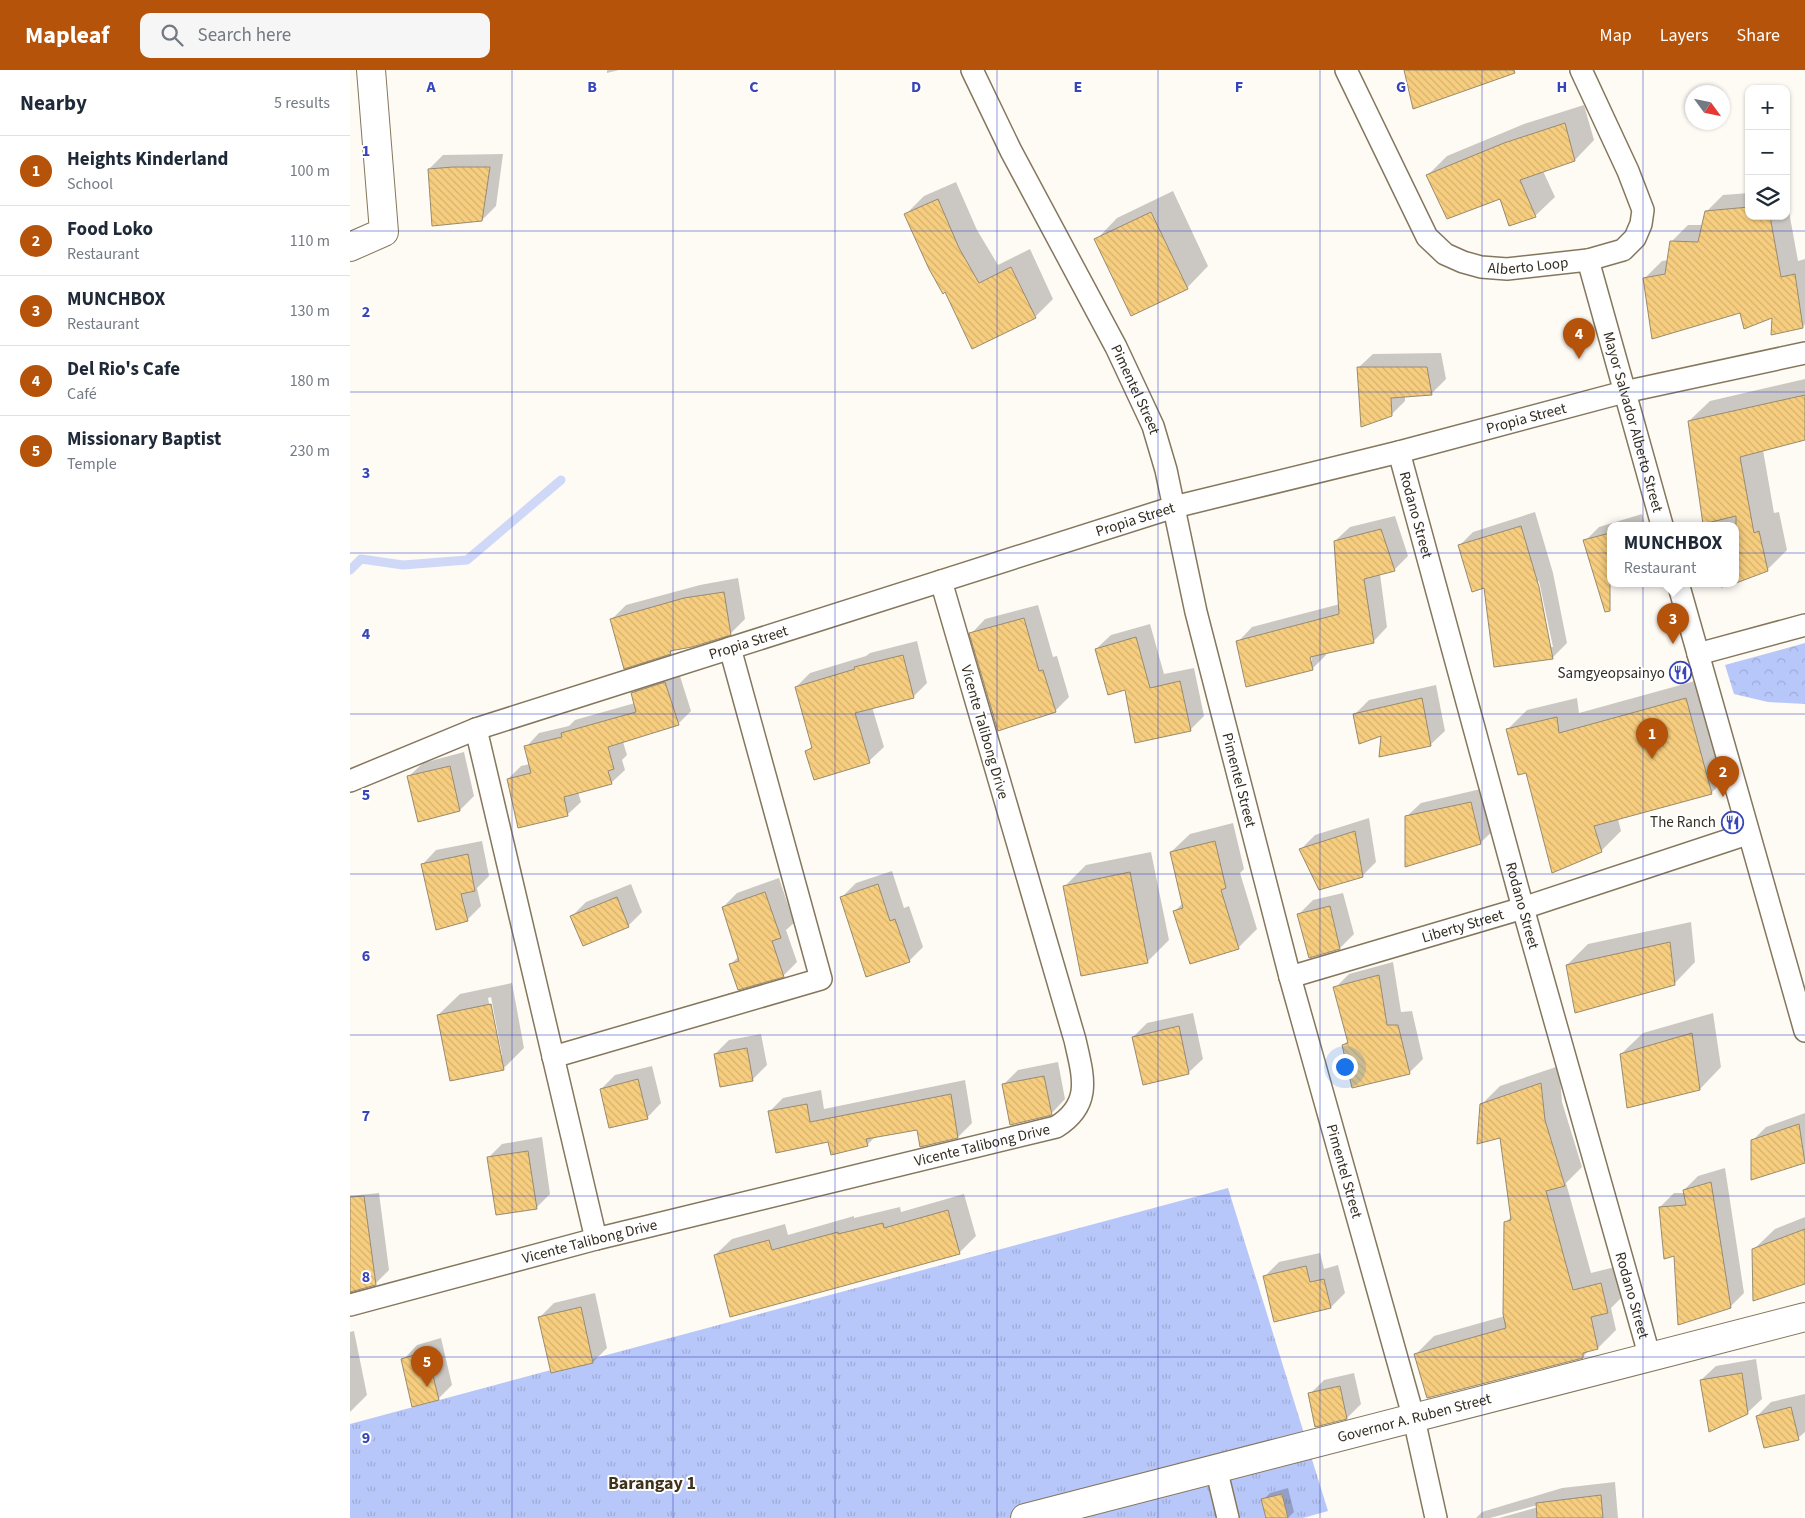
<!DOCTYPE html>
<meta charset="utf-8">
<style>
body{margin:0;font-family:"Source Sans 3",sans-serif;background:#f6f6f7;color:#1f2937}
.controls{position:absolute;right:15px;top:15px;display:grid;overflow:hidden;border-radius:10px;box-shadow:0 1px 4px #0004}
.controls button{width:45px;height:45px;display:grid;place-items:center;padding:0;border:0;border-bottom:1px solid #e0e1e3;background:#fff;color:#1f2937;font:25px sans-serif}
.compass{position:absolute;left:1335px;top:15px;width:45px;height:45px;border-radius:50%;background:#fff;box-shadow:0 1px 4px #0004;rotate:123deg}
.you{position:absolute;left:994px;top:996px;width:18px;height:18px;margin:-12px;border:4px solid #fff;border-radius:50%;background:#1a73e8;box-shadow:0 0 0 8px #1a73e833}
.badge{display:grid;place-items:center;width:32px;height:32px;border-radius:50%;background:#b45309;color:#fff;font-size:16px;font-weight:700}
.pin{position:absolute;translate:-50% -41px;filter:drop-shadow(0 1px 2px #0008)}
.pin::after{content:'';position:absolute;top:26px;width:18px;height:15px;background:inherit;clip-path:polygon(0 0,100% 0,50% 100%)}
.popup{position:absolute;left:1257px;top:452px;width:132px;height:65px;box-sizing:border-box;display:grid;place-content:center;border-radius:10px;background:#fff;filter:drop-shadow(0 1px 4px #0005);font-size:16px;white-space:nowrap;color:#747a83}
.popup b{font-size:19px;color:#1f2937}
.popup::after{content:'';position:absolute;left:50%;top:100%;margin-left:-10px;border:10px solid transparent;border-top-color:#fff}
.list{margin:0;padding:0;list-style:none}
h2{display:flex;justify-content:space-between;align-items:center;height:65px;margin:0;padding:0 20px;font-size:21px}
h2 small{font-size:16px;font-weight:400;color:#747a83}
.list li{display:grid;grid-template-columns:32px 1fr auto;gap:15px;align-items:center;box-sizing:border-box;height:70px;padding:0 20px;border-top:1px solid #e0e1e3}
.list b{display:block;font-size:19px;white-space:nowrap}
.list p{margin:0;font-size:16px;white-space:nowrap;color:#747a83}
.list em{font-size:16px;font-style:normal;color:#747a83}
.icon{flex:none;width:28px;height:28px;fill:none;stroke:currentColor;stroke-width:2;stroke-linecap:round;stroke-linejoin:round}
.map{position:relative;flex:none;width:1455px;height:1448px;overflow:hidden}
header{display:flex;align-items:center;gap:30px;box-sizing:border-box;height:70px;padding:0 25px;background:#b45309;color:#fff}
header strong{font-size:24px}
nav{display:flex;gap:28px;margin-inline-start:auto;font-size:18px}
.search{width:350px;height:45px;background:#f6f6f7;display:flex;align-items:center;gap:12px;box-sizing:border-box;padding:0 18px;border-radius:10px;color:#747a83;font-size:19px}
main{display:flex}
aside{flex:1;background:#fff}
.map>svg:first-child{display:block}
</style>
<header>
<strong>Mapleaf</strong>
<div class="search"><svg class="icon" aria-label="search" viewBox="0 0 24 24"><circle cx="10" cy="10" r="6"/><path d="M15 15l6 6"/></svg>Search here</div>
<nav><a>Map</a><a>Layers</a><a>Share</a></nav>
</header>
<main>
<aside>
<h2>Nearby<small>5 results</small></h2>
<ul class="list">
<li><span class="badge">1</span><div><b>Heights Kinderland</b><p>School</p></div><em>100 m</em></li>
<li><span class="badge">2</span><div><b>Food Loko</b><p>Restaurant</p></div><em>110 m</em></li>
<li><span class="badge">3</span><div><b>MUNCHBOX</b><p>Restaurant</p></div><em>130 m</em></li>
<li><span class="badge">4</span><div><b>Del Rio's Cafe</b><p>Café</p></div><em>180 m</em></li>
<li><span class="badge">5</span><div><b>Missionary Baptist</b><p>Temple</p></div><em>230 m</em></li>
</ul>
</aside>
<div class="map">
<svg width="1455" height="1448" viewBox="0 0 1455 1448">
<defs>
<pattern id="grass-tufts" width="24" height="20" patternUnits="userSpaceOnUse" patternTransform="scale(1.25)"><rect width="24" height="20" fill="#b8c7f9"/><path d="M3 7l-1-3M5 7V3M7 7l1-3M15 17l-1-3M17 17v-4M19 17l1-3" fill="none" stroke="#9fabd5"/></pattern>
<pattern id="park-crowns" width="20" height="18" patternUnits="userSpaceOnUse" patternTransform="scale(1.25)"><rect width="20" height="18" fill="#b8c7f9"/><path d="M2 6a3 3 0 1 1 6 0M12 15a3 3 0 1 1 6 0" fill="none" stroke="#9fabd5"/></pattern>
<pattern id="building-back-hatch" width="6" height="6" patternUnits="userSpaceOnUse" patternTransform="scale(1.25)"><rect width="6" height="6" fill="#f7ce7f"/><path d="M-1 5l2 2M0 0l6 6M5-1l2 2" fill="none" stroke="#d4b16d"/></pattern>
</defs>
<rect width="100%" height="100%" fill="#fefbf5"/>
<path fill="url(#grass-tufts)" d="M878 1118 978 1441 953 1448H0V1354Z"/>
<path fill="url(#park-crowns)" d="M1455 573V634L1418 632 1384 624 1375 595Z"/>
<path fill="#0003" fill-rule="evenodd" d="M257 0H269L257 3Z
M1234 35 1244 70 1225 90 1193 101 1205 127 1185 146 1151 127 1078 105 1097 86 1174 54Z
M153 84 146 136 132 150 79 99 93 85Z
M606 112 627 160 648 195 680 179 703 229 685 247 595 221 556 144 574 126Z
M823 121 858 196 837 218 746 170 767 148Z
M1399 123V146H1436V125L1448 191 1455 189V254L1453 257 1423 247 1391 241 1295 208 1312 191 1319 190 1321 172 1338 155H1353L1356 142 1373 125Z
M1091 283 1096 309 1082 323 1055 325V331L1041 345 1008 298 1023 284Z
M1455 309V369L1413 380 1424 443 1429 442 1437 480 1417 500 1386 512V455H1354L1339 351 1360 331Z
M1185 442 1203 503 1217 573 1203 587 1145 596 1135 516 1109 476 1123 462ZM1187 511H1189L1203 577H1200Z
M1292 444 1295 455H1260V509L1248 513 1235 471 1249 457Z
M1045 446 1058 486 1044 500 1030 504 1037 557 1023 572 976 582V585L962 599 888 572 902 557 990 534 985 471 1000 457ZM960 581 962 591H960Z
M388 508 395 549 380 564 324 579 320 583 262 549 276 535 350 515Z
M1370 513H1384L1371 518Z
M688 535 703 587 707 586 719 627 705 641 621 564 635 549Z
M800 554 814 604 844 598 854 646 840 660 776 619 746 579 761 565Z
M567 571 577 613 563 627 522 637 534 677 519 691 457 681 463 675 446 617 460 603 516 586 520 583Z
M328 600 341 641 328 654 273 672 277 685 272 690 275 700 261 713 228 722 231 732 217 745 158 709 171 696 180 694 176 677 189 663 219 656 225 650 285 633 282 623 296 610Z
M1356 608 1382 703 1361 723 1268 749 1271 761 1251 781 1177 702 1157 660 1177 640 1227 628 1229 643Z
M1086 615 1095 661 1080 675 1005 644 1019 630Z
M114 682 124 726 110 740 69 750 58 707 73 693Z
M1135 718 1145 759 1130 773 1056 747 1071 733Z
M1019 748 1026 792 1012 806 951 779 965 765Z
M883 753 894 799 890 803 907 859 888 878 825 841 833 833 821 782 840 764Z
M132 771 139 806 127 818 131 836 117 850 72 795 86 780Z
M801 782 819 870 797 892 715 816 736 795Z
M542 801 554 838 559 836 573 877 559 891 492 827 506 813Z
M429 808 444 853 436 860 447 892 433 906 381 894 389 886 373 837 387 823Z
M281 814 292 842 278 856 222 846 236 832Z
M993 823 1004 864 990 878 949 844 963 830Z
M1341 852 1345 892 1324 914 1217 895 1238 874Z
M1043 892 1051 942 1062 941 1073 989 1059 1003 993 975 999 970 985 918 999 904Z
M162 913 174 978 153 999 88 945 110 924ZM141 927 152 985H149L138 928Z
M843 943 853 989 838 1003 783 967 797 953Z
M1363 943 1371 997 1350 1019 1278 1036 1271 984 1293 963Z
M411 964 417 995 403 1009 365 984 379 970Z
M708 992 715 1029 701 1044 654 1014 668 1000Z
M302 996 311 1033 297 1048 251 1019 265 1005Z
M1209 996 1212 1032 1232 1097 1216 1113 1241 1203 1269 1196 1275 1224 1261 1238 1266 1260 1248 1278 1239 1280 1233 1287 1066 1284 1084 1266 1155 1246V1153L1162 1146 1151 1067 1131 1035 1150 1016Z
M615 1010 622 1053 608 1067 568 1058 526 1066 517 1075 479 1071 419 1042 433 1028 471 1020 474 1039Z
M1455 1043V1092L1402 1109V1071L1416 1057Z
M192 1067 200 1124 186 1138 138 1088 152 1074Z
M1375 1098 1394 1223 1380 1237 1325 1184 1310 1137 1324 1123H1335L1334 1120 1348 1106Z
M29 1123 39 1200 25 1214 0 1221V1126Z
M614 1124 626 1166 609 1183 365 1185 382 1169 435 1154 438 1165 504 1146V1148L550 1137 551 1142Z
M1455 1147V1212L1403 1180 1425 1159Z
M970 1183 974 1199 988 1195 995 1223 981 1237 915 1206 929 1192Z
M245 1223 257 1278 243 1292 202 1301 190 1247 204 1233Z
M4 1261 17 1325 0 1342V1262Z
M91 1268 102 1315 88 1329 53 1290 67 1275Z
M1406 1289 1412 1329 1397 1343 1351 1310 1366 1296Z
M1004 1303 1011 1334 997 1348 960 1324 974 1310Z
M1455 1324V1362L1448 1368 1407 1346 1421 1332Z
M1265 1412 1268 1448H1149L1203 1433 1202 1431 1140 1448H1126L1132 1442 1212 1418Z
M938 1418 944 1442 938 1448H917L913 1430 920 1423Z"/>
<g fill="none" stroke-linecap="round" stroke-linejoin="round">
<path stroke="#cfd9f7" stroke-width="9" d="M0 500 11 489 53 495 117 490 211 410"/>
</g>
<path fill="url(#building-back-hatch)" stroke="#998b70" d="M1054 0H1164L1165 3 1063 39Z
M1215 53 1225 91 1170 110 1186 147 1159 156 1150 129 1097 149 1076 105 1154 73Z
M103 97H140L132 151 82 156 78 99Z
M588 129 609 178 629 213 661 197 686 248 622 279 595 222 593 224 579 199 554 144Z
M1399 137V146H1420L1431 207 1445 204 1453 258 1421 265 1422 248 1394 259 1390 243 1302 269 1293 208 1315 204 1320 171 1348 172 1355 141Z
M801 142 838 219 781 246 744 169Z
M1007 297H1077L1082 325 1041 328 1042 346 1011 357Z
M1455 325V370L1390 387 1404 463 1409 461 1418 501 1386 513V446L1353 454 1338 351Z
M1171 456 1189 517 1203 589 1144 597 1134 518 1122 522 1108 475Z
M1031 459 1045 501 1014 509 1024 573 960 587 963 600 896 617 886 571 989 544 984 471Z
M1260 463V541L1255 542 1233 470Z
M374 522 381 565 342 577 320 581 321 584 274 599 260 549 334 528Z
M674 548 689 601 693 600 706 642 648 661 619 563Z
M786 567 800 618 830 611 841 661 785 673 775 620 758 625 745 579Z
M553 585 564 628 505 643 520 693 464 710 455 681 462 678 445 617 505 599 504 597Z
M315 612 329 655 258 677 264 699 258 701 262 714 214 727 218 746 168 758 157 709 181 703 174 676 212 667 211 663 286 642 281 623Z
M1072 628 1081 676 1029 687 1031 666 1009 674 1003 644Z
M1336 628 1362 724 1244 756 1252 782 1202 803 1176 703 1168 705 1156 659 1207 647 1209 663Z
M100 696 110 741 68 752 57 706Z
M1121 732 1131 774 1055 797V746Z
M1005 761 1013 807 969 820 949 779Z
M865 771 876 818 871 820 889 879 840 894 823 841 833 838 820 782Z
M118 784 125 821 111 824 118 851 86 860 71 794Z
M780 802 798 893 731 906 713 816Z
M528 814 540 851 545 849 560 892 516 907 490 827Z
M415 822 431 868 422 871 434 907 388 920 379 894 389 891 372 837Z
M267 827 279 857 233 876 220 846Z
M980 836 990 879 959 888 947 844Z
M1320 872 1325 915 1225 943 1216 895Z
M1029 905 1037 955H1048L1060 1004 1002 1018 992 975 998 973 983 917Z
M141 934 154 1000 100 1011 87 945Z
M829 956 839 1004 793 1015 782 967Z
M1342 963 1350 1020 1277 1038 1270 984Z
M397 978 403 1011 370 1017 364 984Z
M694 1006 702 1045 660 1055 652 1014Z
M288 1009 298 1049 259 1058 250 1019Z
M1191 1013 1195 1050 1215 1116 1196 1121 1223 1220 1251 1213 1258 1243 1241 1247 1248 1279 1233 1283V1288L1077 1328 1064 1284 1156 1258 1153 1244 1154 1152 1161 1150 1150 1068 1127 1074 1130 1034Z
M601 1024 608 1068 570 1077 567 1060 516 1069 518 1076 481 1085 478 1072 426 1083 418 1041 457 1034 460 1052Z
M1449 1054 1455 1093 1401 1110V1070Z
M178 1081 187 1139 146 1145 137 1087Z
M1361 1112 1381 1238 1328 1255 1324 1186 1314 1189 1309 1137 1336 1135 1333 1120Z
M14 1126 26 1215 0 1222V1127Z
M598 1140 610 1184 380 1247 364 1185 419 1170 422 1180 488 1162V1164L533 1153 534 1158Z
M1455 1159V1214L1403 1231 1402 1179Z
M956 1196 960 1212 974 1209 981 1238 924 1252 913 1206Z
M231 1237 243 1293 201 1303 188 1247Z
M77 1281 89 1330 62 1337 51 1289Z
M1392 1303 1398 1344 1359 1362 1350 1310Z
M990 1316 997 1349 965 1357 958 1323Z
M1441 1337 1449 1370 1414 1378 1406 1346Z
M932 1424 938 1448H916L911 1429Z
M1251 1425 1253 1448H1187L1186 1433Z"/>
<g fill="none" stroke-linecap="round" stroke-linejoin="round">
<defs>
<g id="minor">
<path id="s1" d="M622 0 661 81 766 277 803 356 816 400 846 542 940 907 1064 1349 1086 1448"/>
<path id="s2" d="M996 0 1077 167 1095 184 1113 192 1131 197 1157 199 1238 190 1273 180 1285 168 1291 154 1293 140 1278 101 1231 0"/>
<path id="s3" d="M1238 190 1312 455"/>
<path id="s4" d="M1049 382 1173 838 1300 1288"/>
<path d="M1328 513 1455 961"/>
<path d="M1348 584 1455 555"/>
<path d="M126 659 246 1169"/>
<path id="s5" d="M0 711 126 659 824 437 1049 382 1274 322 1455 283"/>
<path id="s6" d="M940 907 1173 838 1397 764"/>
<path d="M203 987 471 909 380 578"/>
<path id="s7" d="M0 1235 246 1169 706 1057C743 1034 733 1006 725 970L591 511"/>
<path d="M866 1398 878 1448"/>
</g>
<path id="tertiary" d="M0 177 34 162 21 0"/>
<g id="secondary">
<path id="s8" d="M675 1448 1455 1247"/>
</g>
</defs>
<use href="#minor" stroke="#85775d" stroke-width="24"/>
<use href="#tertiary" stroke="#85775d" stroke-width="30"/>
<use href="#secondary" stroke="#85775d" stroke-width="30"/>
<use href="#minor" stroke="#fff" stroke-width="21"/>
<use href="#tertiary" stroke="#fff" stroke-width="28"/>
<use href="#secondary" stroke="#fff" stroke-width="28"/>
</g>
<path fill="none" stroke="#3745b8" stroke-width="1" stroke-opacity="0.55" d="M162 0V1448M323 0V1448M485 0V1448M647 0V1448M808 0V1448M970 0V1448M1132 0V1448M1293 0V1448M0 161H1455M0 322H1455M0 483H1455M0 644H1455M0 804H1455M0 965H1455M0 1126H1455M0 1287H1455"/>
<defs>
<symbol id="restaurant-ring" viewBox="-11 -11 22 22"><circle r="9.5" fill="#fff" stroke="#3745b8" stroke-width="1.5"/><path d="M-5-6h1v4h1v-4h1v4h1v-4h1v5L-1.5 .5V6h-2V.5L-5-1ZM5-6V6H3V1.5H1.5Q1.5-4 5-6Z" fill="#3745b8"/></symbol>
</defs>
<g fill-rule="evenodd">
<use href="#restaurant-ring" x="1318" y="590" width="25" height="25"/>
<use href="#restaurant-ring" x="1370" y="740" width="25" height="25"/>
</g>
<g text-anchor="middle" stroke-width="4" stroke-linejoin="round" paint-order="stroke">
<g font-size="15" fill="#332d22" stroke="#fff">
<text dy="5" stroke="none"><textPath href="#s2" startOffset="296">Alberto Loop</textPath></text>
<text dy="5" stroke="none"><textPath href="#s1" startOffset="359">Pimentel Street</textPath></text>
<text dy="5" stroke="none"><textPath href="#s5" startOffset="1232">Propia Street</textPath></text>
<text dy="5" stroke="none"><textPath href="#s3" startOffset="168">Mayor Salvador Alberto Street</textPath></text>
<text dy="5" stroke="none"><textPath href="#s4" startOffset="65">Rodano Street</textPath></text>
<text dy="5" stroke="none"><textPath href="#s5" startOffset="828">Propia Street</textPath></text>
<text dy="5" stroke="none"><textPath href="#s5" startOffset="422">Propia Street</textPath></text>
<text transform="translate(635 662) rotate(74)" y="5">Vicente Talibong Drive</text>
<text dy="5" stroke="none"><textPath href="#s1" startOffset="764">Pimentel Street</textPath></text>
<text dy="5" stroke="none"><textPath href="#s4" startOffset="470">Rodano Street</textPath></text>
<text dy="5" stroke="none"><textPath href="#s6" startOffset="180">Liberty Street</textPath></text>
<text dy="5" stroke="none"><textPath href="#s7" startOffset="652">Vicente Talibong Drive</textPath></text>
<text dy="5" stroke="none"><textPath href="#s1" startOffset="1169">Pimentel Street</textPath></text>
<text dy="5" stroke="none"><textPath href="#s7" startOffset="248">Vicente Talibong Drive</textPath></text>
<text dy="5" stroke="none"><textPath href="#s4" startOffset="875">Rodano Street</textPath></text>
<text dy="5" stroke="none"><textPath href="#s8" startOffset="402">Governor A. Ruben Street</textPath></text>
</g>
<g font-size="15" fill="#332d22" stroke="#fff" text-anchor="end">
<text x="1315" y="608">Samgyeopsainyo</text>
<text x="1366" y="757">The Ranch</text>
</g>
<g font-size="18" font-weight="bold" fill="#40331b" stroke="#fff">
<text x="302" y="1419">Barangay 1</text>
</g>
</g>
<g font-size="16" text-anchor="middle" font-weight="bold" fill="#3745b8" stroke="#fff" stroke-width="4" stroke-linejoin="round" paint-order="stroke">
<text x="81" y="22">A</text>
<text x="242" y="22">B</text>
<text x="404" y="22">C</text>
<text x="566" y="22">D</text>
<text x="728" y="22">E</text>
<text x="889" y="22">F</text>
<text x="1051" y="22">G</text>
<text x="1212" y="22">H</text>
<text x="16" y="86">1</text>
<text x="16" y="247">2</text>
<text x="16" y="408">3</text>
<text x="16" y="569">4</text>
<text x="16" y="730">5</text>
<text x="16" y="891">6</text>
<text x="16" y="1051">7</text>
<text x="16" y="1212">8</text>
<text x="16" y="1373">9</text>
</g>
</svg>
<div class="controls">
<button>+</button>
<button>−</button>
<button><svg class="icon" aria-label="layers" viewBox="0 0 24 24"><path d="M12 4l9 5-9 5-9-5zM3 14l9 5 9-5"/></svg></button>
</div>
<svg class="compass" viewBox="-18 -18 36 36"><path d="M0-13l5 13h-10z" fill="#e53935"/><path d="M0 13l5-13h-10z" fill="#747a83"/></svg>
<div class="you"></div>
<div class="pin badge" style="left:1302px;top:689px">1</div>
<div class="pin badge" style="left:1373px;top:727px">2</div>
<div class="pin badge" style="left:1323px;top:574px">3</div>
<div class="popup"><b>MUNCHBOX</b>Restaurant</div>
<div class="pin badge" style="left:1229px;top:289px">4</div>
<div class="pin badge" style="left:77px;top:1317px">5</div>
</div>
</main>
